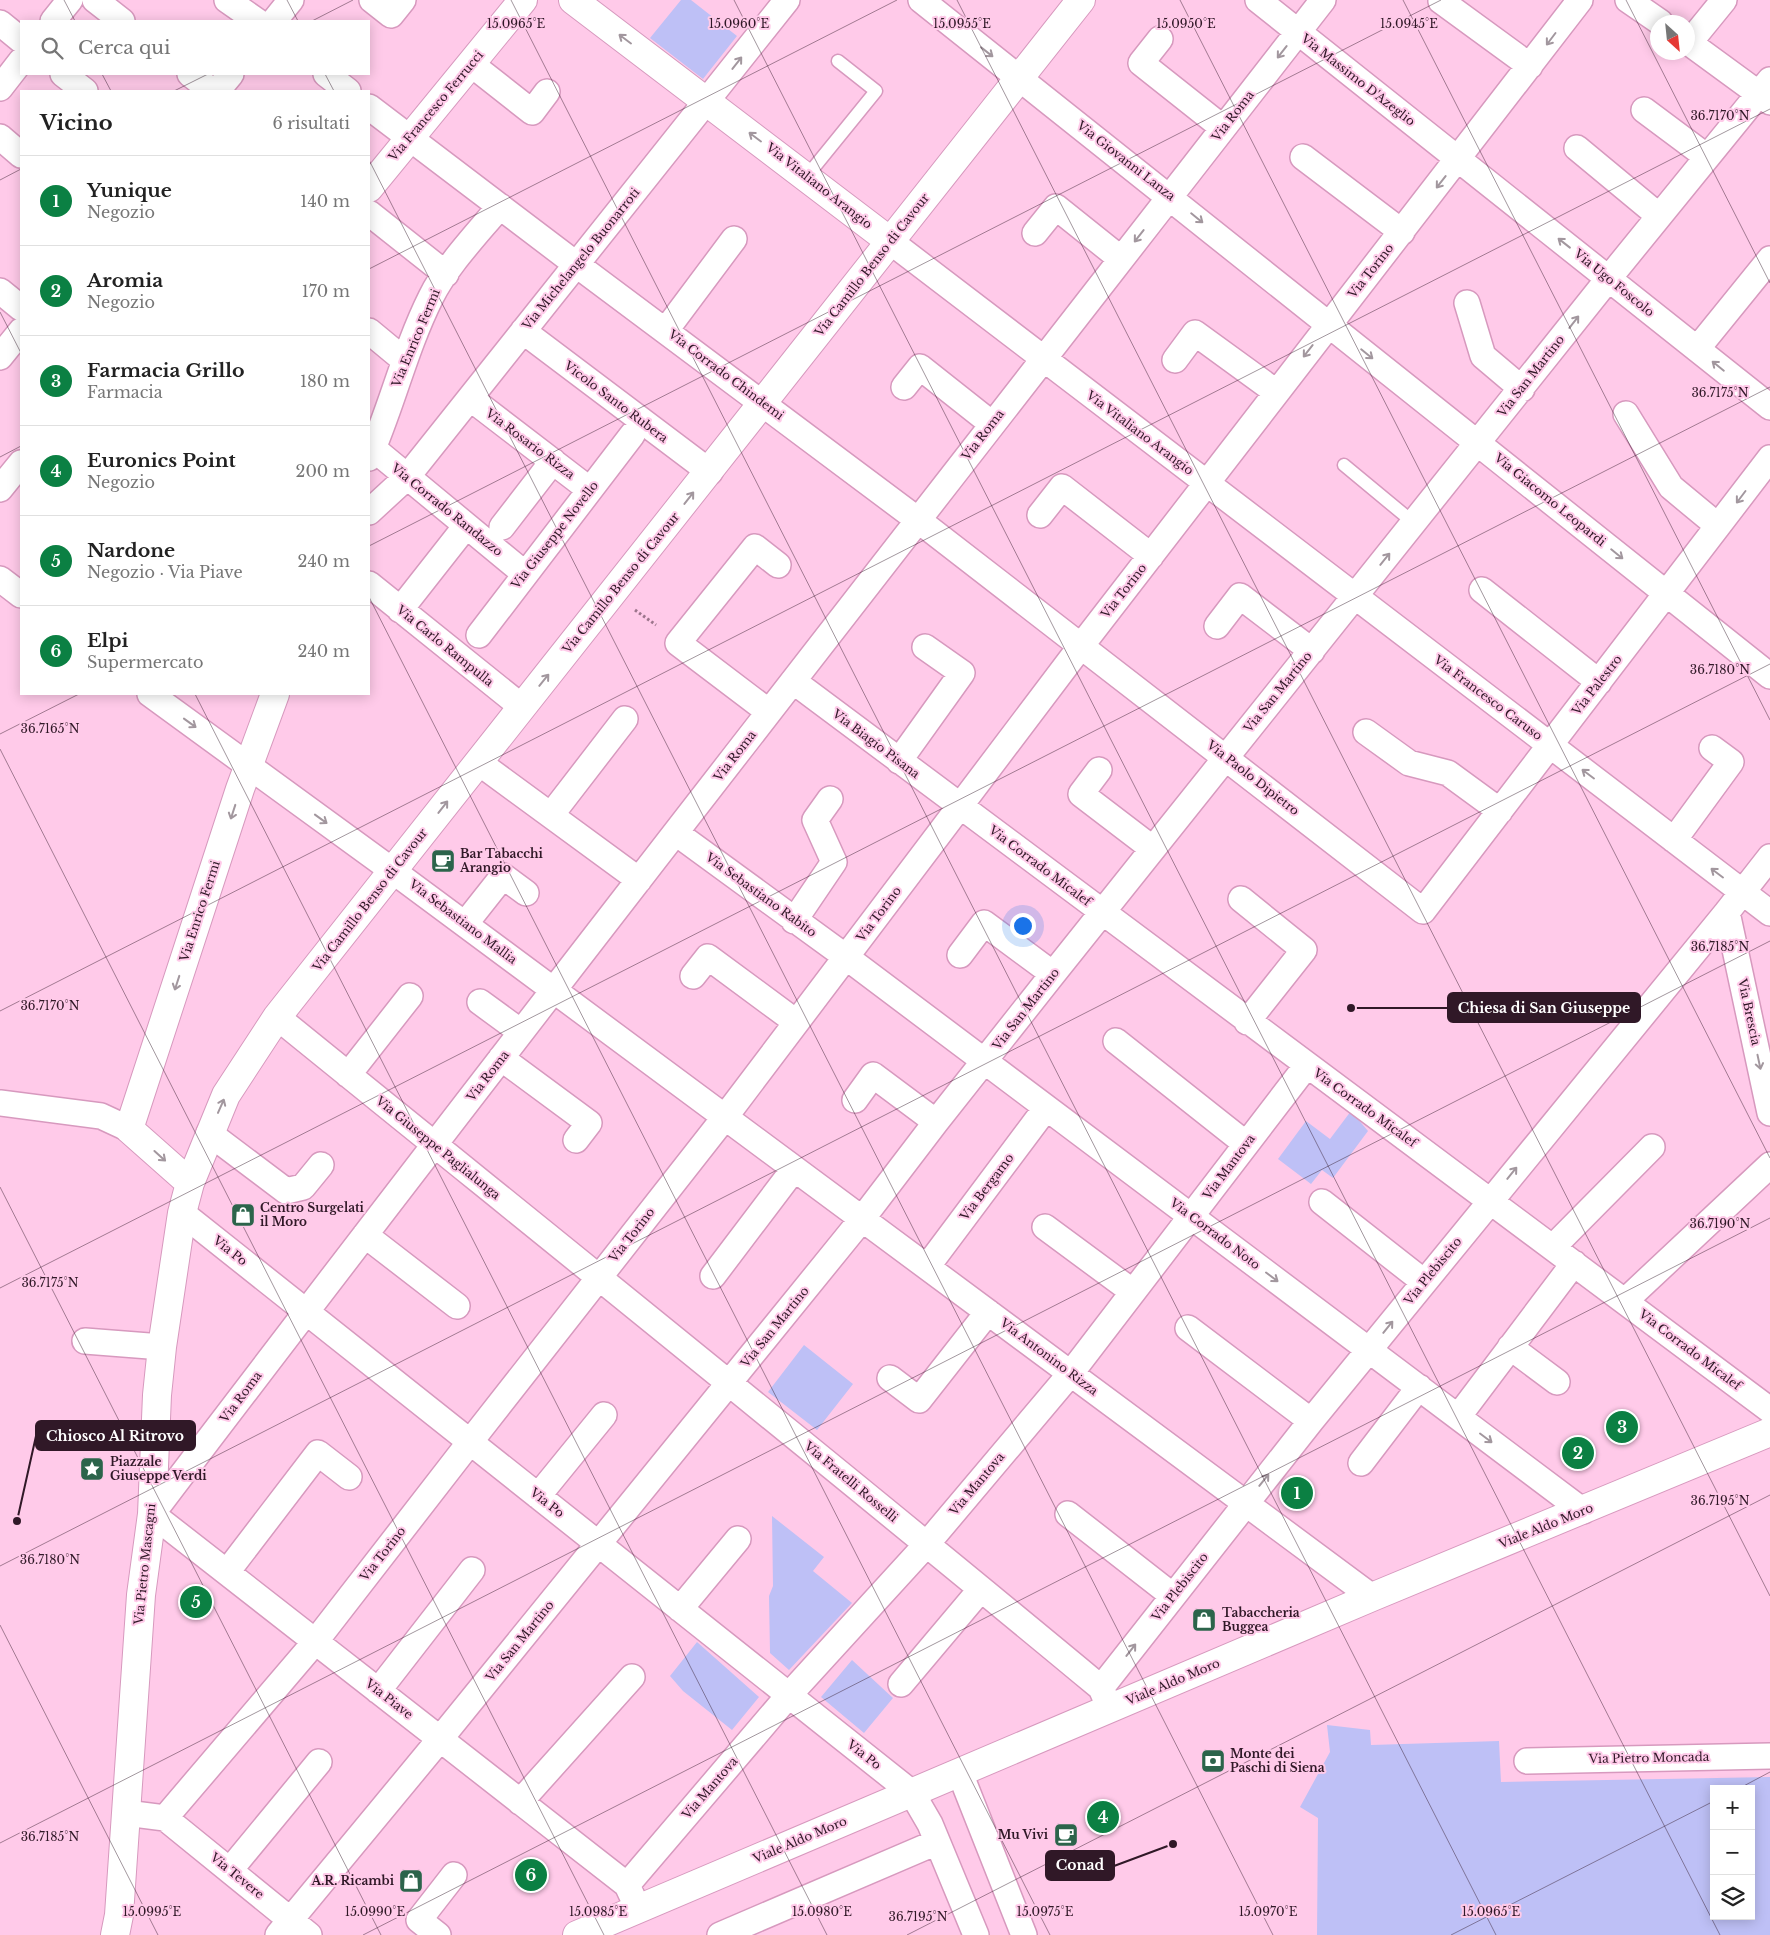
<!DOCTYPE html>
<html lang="it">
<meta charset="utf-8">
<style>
body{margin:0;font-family:"Libre Baskerville",serif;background:#f2f2f2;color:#222}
.controls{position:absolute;right:15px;bottom:15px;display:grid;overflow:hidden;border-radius:0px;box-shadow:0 2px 12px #0003}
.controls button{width:45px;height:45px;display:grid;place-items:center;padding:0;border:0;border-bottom:1px solid #e0e0e0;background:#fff;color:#222;font:25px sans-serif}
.compass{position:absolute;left:1650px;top:15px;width:45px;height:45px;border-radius:50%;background:#fff;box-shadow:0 2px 12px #0003;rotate:153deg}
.you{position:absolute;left:1022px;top:925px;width:18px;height:18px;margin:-12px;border:4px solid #fff;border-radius:50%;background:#1a73e8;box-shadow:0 0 0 8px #1a73e833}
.badge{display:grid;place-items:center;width:32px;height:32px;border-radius:50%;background:#0b8043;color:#fff;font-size:16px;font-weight:700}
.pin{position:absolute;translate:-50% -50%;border:2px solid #fff;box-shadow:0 1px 5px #0006}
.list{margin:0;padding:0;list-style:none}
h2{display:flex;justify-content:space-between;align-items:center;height:65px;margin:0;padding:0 20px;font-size:21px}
h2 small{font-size:16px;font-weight:400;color:#767676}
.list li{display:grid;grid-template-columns:32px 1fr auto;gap:15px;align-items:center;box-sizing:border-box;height:90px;padding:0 20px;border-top:1px solid #e0e0e0}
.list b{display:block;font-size:19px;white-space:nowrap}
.list p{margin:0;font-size:16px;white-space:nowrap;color:#767676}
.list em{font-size:16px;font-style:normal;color:#767676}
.icon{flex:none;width:28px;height:28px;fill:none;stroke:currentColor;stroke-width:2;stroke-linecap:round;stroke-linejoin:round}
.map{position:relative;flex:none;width:1770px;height:1935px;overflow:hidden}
.search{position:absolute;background:#fff;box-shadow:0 2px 12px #0003;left:20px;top:20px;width:350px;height:55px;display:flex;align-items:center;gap:12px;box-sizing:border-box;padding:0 18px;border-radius:0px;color:#767676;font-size:19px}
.panel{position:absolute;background:#fff;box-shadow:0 2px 12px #0003;left:20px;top:90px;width:350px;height:605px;border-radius:0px}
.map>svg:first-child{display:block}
</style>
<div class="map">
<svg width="1770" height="1935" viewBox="0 0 1770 1935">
<rect width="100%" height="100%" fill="#ffcae9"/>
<path fill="#bec0f6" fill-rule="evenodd" d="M681 0H691L737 36 703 79 650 38Z
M1351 1111 1368 1131 1333 1178 1322 1170 1311 1184 1278 1159 1306 1121 1330 1139Z
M804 1345 853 1384 817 1430 768 1392Z
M772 1516 824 1557 813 1571 852 1603 789 1670 770 1653 769 1596 773 1586Z
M697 1642 759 1697 732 1730 683 1691 670 1676Z
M852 1660 893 1698 864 1733 821 1697Z
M1327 1725 1370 1730 1371 1745 1499 1741 1501 1782 1770 1777V1935H1317L1318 1818 1300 1807 1330 1752ZM1714 1789H1751V1916H1714Z"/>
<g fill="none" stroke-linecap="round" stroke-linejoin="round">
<defs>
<path id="service" d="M807 176 876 91 838 61
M1344 465 1414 523"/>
<path id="minor" d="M95 0 122 21
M227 0 257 21
M372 0 391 15 403 0
M921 0 1770 676
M1258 0 1770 407
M1628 0 1660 22
M1441 1 1530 66
M53 21 70 0
M274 21 291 0
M0 23 21 40
M1160 39 1141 63 1223 128
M1688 42 1770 102
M1689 43 1724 0
M471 64 532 112 547 92
M63 74 85 91
M190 74 212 91
M326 74 348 91
M0 88 21 61
M217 91 231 74
M369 107 577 265 918 520 1423 911 1770 458
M1644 110 1707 157
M0 137 21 155
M1577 148 1659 216
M1303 157 1402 232
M369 213 446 274
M1035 233 1056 207 1121 259
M891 242 1770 913
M0 291 21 308
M1467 303 1483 356 1522 389
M666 330 734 239
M369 331 404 360
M523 331 710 472
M1697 349 1770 259
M0 357 21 331
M1175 360 1195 333 1276 392
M904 387 920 367 992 424
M470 398 590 490
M1626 414 1671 487 1718 526
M369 445 525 574
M369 458C392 406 405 349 431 297 446 266 478 233 500 206
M0 489 21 463
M369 512 407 477 787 0
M1040 515 1062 487 1151 556
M502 527 553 461
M0 579 21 595
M369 584 522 707
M1482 590 1599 682
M400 610 466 526
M1217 626 1240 596 1312 651
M479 635 632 435
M793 681C1118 925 1445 1166 1770 1410
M150 694 393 871 1372 1597
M769 712 678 643 755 547 778 565
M1366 732 1409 763 1448 773 1500 811
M899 761 962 673 925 647
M478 762 639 880
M1099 770 1081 794 1153 849
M551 815 625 719
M676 833 846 957 1583 1511
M1674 840 1731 762 1712 748
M1241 899 1304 950 1247 1022
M1727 912 1770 1113
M794 921 834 862 815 820 830 799
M465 924 503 876 526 893
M960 955 984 923 1053 974
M693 976 708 957 796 1022
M480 1002 521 1032
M277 1017C552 1240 829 1462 1101 1688L1110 1709
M1116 1041 1246 1144
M501 1058 589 1123 576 1140
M348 1075 410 996
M855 1100 873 1075 936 1122
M0 1103 101 1116 129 1129
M209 1133 286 1191 303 1187 321 1165
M1322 1202 1424 1282
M182 1213 912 1793 930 1824 976 1935
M1045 1227 1133 1292
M365 1235 457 1306
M1553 1247 1652 1147
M927 1267 1046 1108
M713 1276 794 1169
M1625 1301 1770 1165
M1188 1328 1311 1421
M85 1341 162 1347
M1510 1347 1557 1382
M890 1378 919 1400 988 1312
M1458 1417 1574 1263
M1361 1463 1419 1387
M538 1496 604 1415
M1068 1514 1173 1596
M227 1572 318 1453 349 1477
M680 1609 738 1539
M901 1684 981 1589
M1101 1688 1311 1421 1727 912 1770 857
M378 1691 472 1570
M1527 1761 1770 1756
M960 1773 1024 1935
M520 1802 632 1677
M126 1813 165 1818
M165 1818 315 1642 470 1442 725 1117 1081 646 1580 0
M165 1818 309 1935
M230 1870 319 1762
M627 1885 789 1695 926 1545 1071 1373 1307 1065
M638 1909 627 1885 152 1514C538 1006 931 504 1323 0
M278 1935 440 1739 862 1219 936 1122 1053 974 1609 278 1770 80
M438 1935 419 1920 454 1875
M720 1935 937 1842"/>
<path id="tertiary" d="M573 0 891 242
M369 188 523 0
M190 1183 129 1129 240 789 275 694
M115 1935 119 1915 141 1595 152 1514 157 1395 162 1347 182 1213 190 1183 226 1095 277 1017 1081 0
M577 1935 1372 1597 1770 1432"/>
</defs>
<use href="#service" stroke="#d799be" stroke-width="15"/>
<use href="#minor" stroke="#d799be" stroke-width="28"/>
<use href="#tertiary" stroke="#d799be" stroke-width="30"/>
<path stroke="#9c758c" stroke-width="3" stroke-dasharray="2.5 2.5" stroke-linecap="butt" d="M635 610 656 625"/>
<use href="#service" stroke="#fff" stroke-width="12"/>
<use href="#minor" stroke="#fff" stroke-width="25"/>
<use href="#tertiary" stroke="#fff" stroke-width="28"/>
</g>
<defs><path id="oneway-shaft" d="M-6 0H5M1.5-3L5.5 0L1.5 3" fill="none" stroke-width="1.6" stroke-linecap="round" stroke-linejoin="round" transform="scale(1.25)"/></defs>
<g stroke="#a2979e">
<use href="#oneway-shaft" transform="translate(625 39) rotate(-143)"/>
<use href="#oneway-shaft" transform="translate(1551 39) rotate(127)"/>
<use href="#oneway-shaft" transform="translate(987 52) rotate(38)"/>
<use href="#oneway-shaft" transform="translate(1282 52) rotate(128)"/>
<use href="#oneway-shaft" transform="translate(737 63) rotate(-52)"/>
<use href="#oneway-shaft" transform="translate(755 137) rotate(-143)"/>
<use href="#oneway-shaft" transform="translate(1441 182) rotate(128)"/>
<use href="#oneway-shaft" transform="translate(1197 218) rotate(39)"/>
<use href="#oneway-shaft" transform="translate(1139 236) rotate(128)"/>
<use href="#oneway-shaft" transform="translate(1564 243) rotate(-142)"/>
<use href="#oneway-shaft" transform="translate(1574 322) rotate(-52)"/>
<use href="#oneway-shaft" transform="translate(1308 351) rotate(128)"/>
<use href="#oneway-shaft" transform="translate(1367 354) rotate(39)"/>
<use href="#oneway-shaft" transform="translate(1718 366) rotate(-141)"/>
<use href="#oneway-shaft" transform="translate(1741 497) rotate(127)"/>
<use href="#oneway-shaft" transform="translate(689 498) rotate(-52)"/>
<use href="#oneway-shaft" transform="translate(1617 554) rotate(39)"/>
<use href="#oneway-shaft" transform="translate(1385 559) rotate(-51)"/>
<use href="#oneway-shaft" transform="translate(544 680) rotate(-51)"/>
<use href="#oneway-shaft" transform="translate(190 723) rotate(36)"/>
<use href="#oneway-shaft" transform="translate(1588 774) rotate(-143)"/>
<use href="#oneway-shaft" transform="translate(443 807) rotate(-52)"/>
<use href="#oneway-shaft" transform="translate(233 812) rotate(108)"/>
<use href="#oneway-shaft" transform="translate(321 819) rotate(36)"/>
<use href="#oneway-shaft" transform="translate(1717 873) rotate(-143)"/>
<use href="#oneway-shaft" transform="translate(177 983) rotate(108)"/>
<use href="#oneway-shaft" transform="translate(1759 1062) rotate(78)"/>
<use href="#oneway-shaft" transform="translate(221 1106) rotate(-66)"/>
<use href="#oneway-shaft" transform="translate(160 1156) rotate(42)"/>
<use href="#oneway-shaft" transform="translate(1512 1173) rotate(-51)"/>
<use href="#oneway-shaft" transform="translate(1272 1277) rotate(37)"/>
<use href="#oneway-shaft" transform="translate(1388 1327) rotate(-51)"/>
<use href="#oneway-shaft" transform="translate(1486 1438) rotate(37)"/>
<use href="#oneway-shaft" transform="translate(1264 1480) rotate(-51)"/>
<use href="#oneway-shaft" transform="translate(1131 1650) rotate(-52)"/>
</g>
<path fill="none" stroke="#301827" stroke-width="1" stroke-opacity="0.45" d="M64 0 75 21M287 0 298 21M511 0 1496 1935M734 0 1720 1935M957 0 1770 1596M1180 0 1770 1158M1403 0 1770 720M1626 0 1770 283M312 21 353 0M102 74 111 91M325 74 334 91M174 91 208 74M369 160 1273 1935M0 180 21 169M369 269 897 0M0 312 21 353M0 457 21 446M369 546 1441 0M369 597 1050 1935M195 694 827 1935M0 734 79 694M0 749 604 1935M0 1011 1770 109M0 1187 381 1935M0 1288 1770 387M0 1566 1770 664M0 1625 158 1935M1738 1789 1770 1772M0 1843 1770 941M363 1935 1770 1218M907 1935 1770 1495M1451 1935 1714 1801"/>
<defs>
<symbol id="cafe-square" viewBox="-11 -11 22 22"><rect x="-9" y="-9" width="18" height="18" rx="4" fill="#2c644b" stroke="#ffcae9"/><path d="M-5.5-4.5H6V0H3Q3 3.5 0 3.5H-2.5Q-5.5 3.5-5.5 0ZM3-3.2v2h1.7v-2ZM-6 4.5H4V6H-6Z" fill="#fff"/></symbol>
<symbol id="shop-square" viewBox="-11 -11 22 22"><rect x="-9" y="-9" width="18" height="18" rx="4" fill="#2c644b" stroke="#ffcae9"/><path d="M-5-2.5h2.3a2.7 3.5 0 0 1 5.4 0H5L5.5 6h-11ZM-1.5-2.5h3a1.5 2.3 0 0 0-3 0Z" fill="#fff"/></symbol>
<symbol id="sight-square" viewBox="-11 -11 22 22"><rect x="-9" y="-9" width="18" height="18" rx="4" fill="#2c644b" stroke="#ffcae9"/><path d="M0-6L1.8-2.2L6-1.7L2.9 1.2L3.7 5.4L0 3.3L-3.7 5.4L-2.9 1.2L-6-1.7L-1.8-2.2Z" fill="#fff"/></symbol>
<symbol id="bank-square" viewBox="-11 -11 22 22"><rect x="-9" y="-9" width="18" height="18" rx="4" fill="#2c644b" stroke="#ffcae9"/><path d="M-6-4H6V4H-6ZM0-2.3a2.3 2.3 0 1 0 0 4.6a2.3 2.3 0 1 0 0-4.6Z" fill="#fff"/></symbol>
</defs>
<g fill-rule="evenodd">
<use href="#cafe-square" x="429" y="847" width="28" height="28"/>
<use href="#shop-square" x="229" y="1201" width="28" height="28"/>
<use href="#sight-square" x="78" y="1455" width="28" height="28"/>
<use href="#shop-square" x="1190" y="1606" width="28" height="28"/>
<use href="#bank-square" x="1199" y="1747" width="28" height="28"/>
<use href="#cafe-square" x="1052" y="1821" width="28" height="28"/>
<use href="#shop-square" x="397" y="1867" width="28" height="28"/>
</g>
<g text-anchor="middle" stroke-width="4" stroke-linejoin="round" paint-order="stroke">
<g font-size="12" fill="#301827" stroke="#ffcae9">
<text transform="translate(1358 80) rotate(38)" y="4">Via Massimo D'Azeglio</text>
<text transform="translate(436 106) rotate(-50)" y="4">Via Francesco Ferrucci</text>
<text transform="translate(1233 116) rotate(-52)" y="4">Via Roma</text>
<text transform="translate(1126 161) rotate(38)" y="4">Via Giovanni Lanza</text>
<text transform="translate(819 186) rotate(38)" y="4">Via Vitaliano Arangio</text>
<text transform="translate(581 259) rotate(-51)" y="4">Via Michelangelo Buonarroti</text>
<text transform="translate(872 265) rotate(-52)" y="4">Via Camillo Benso di Cavour</text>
<text transform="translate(1371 271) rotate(-52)" y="4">Via Torino</text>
<text transform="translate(1614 283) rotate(39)" y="4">Via Ugo Foscolo</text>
<text transform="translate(416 338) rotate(-67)" y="4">Via Enrico Fermi</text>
<text transform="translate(726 375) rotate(37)" y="4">Via Corrado Chindemi</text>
<text transform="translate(1531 376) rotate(-52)" y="4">Via San Martino</text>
<text transform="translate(616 402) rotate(37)" y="4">Vicolo Santo Rubera</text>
<text transform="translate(1140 433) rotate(37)" y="4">Via Vitaliano Arangio</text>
<text transform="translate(983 435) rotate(-52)" y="4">Via Roma</text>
<text transform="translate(530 444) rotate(37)" y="4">Via Rosario Rizza</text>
<text transform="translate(1550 500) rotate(39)" y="4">Via Giacomo Leopardi</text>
<text transform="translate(447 510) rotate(39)" y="4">Via Corrado Randazzo</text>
<text transform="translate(555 535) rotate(-52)" y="4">Via Giuseppe Novello</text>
<text transform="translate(621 583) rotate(-51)" y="4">Via Camillo Benso di Cavour</text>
<text transform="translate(1124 591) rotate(-52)" y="4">Via Torino</text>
<text transform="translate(445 646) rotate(39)" y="4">Via Carlo Rampulla</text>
<text transform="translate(1597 685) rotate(-52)" y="4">Via Palestro</text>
<text transform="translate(1278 692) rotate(-51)" y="4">Via San Martino</text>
<text transform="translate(1488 698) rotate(37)" y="4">Via Francesco Caruso</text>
<text transform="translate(876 744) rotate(37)" y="4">Via Biagio Pisana</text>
<text transform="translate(735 756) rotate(-52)" y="4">Via Roma</text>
<text transform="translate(1253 778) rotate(38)" y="4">Via Paolo Dipietro</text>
<text transform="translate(1040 866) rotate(37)" y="4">Via Corrado Micalef</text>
<text transform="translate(761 895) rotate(36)" y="4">Via Sebastiano Rabito</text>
<text transform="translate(370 900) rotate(-52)" y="4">Via Camillo Benso di Cavour</text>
<text transform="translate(200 911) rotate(-72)" y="4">Via Enrico Fermi</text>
<text transform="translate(879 914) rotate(-53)" y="4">Via Torino</text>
<text transform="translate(463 922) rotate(37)" y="4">Via Sebastiano Mallia</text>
<text transform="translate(1026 1009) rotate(-52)" y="4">Via San Martino</text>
<text transform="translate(1749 1012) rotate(78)" y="4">Via Brescia</text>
<text transform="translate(488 1076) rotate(-52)" y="4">Via Roma</text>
<text transform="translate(1365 1108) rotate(36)" y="4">Via Corrado Micalef</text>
<text transform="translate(438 1148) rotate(39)" y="4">Via Giuseppe Paglialunga</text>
<text transform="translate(1229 1167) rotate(-53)" y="4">Via Mantova</text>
<text transform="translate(987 1187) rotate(-53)" y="4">Via Bergamo</text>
<text transform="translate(1215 1234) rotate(37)" y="4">Via Corrado Noto</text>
<text transform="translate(632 1235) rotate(-52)" y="4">Via Torino</text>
<text transform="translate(230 1251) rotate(38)" y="4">Via Po</text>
<text transform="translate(1433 1271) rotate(-51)" y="4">Via Plebiscito</text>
<text transform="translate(775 1327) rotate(-51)" y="4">Via San Martino</text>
<text transform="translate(1690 1350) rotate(37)" y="4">Via Corrado Micalef</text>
<text transform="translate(1049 1357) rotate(37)" y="4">Via Antonino Rizza</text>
<text transform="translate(241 1397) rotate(-53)" y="4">Via Roma</text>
<text transform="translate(851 1482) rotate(40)" y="4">Via Fratelli Rosselli</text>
<text transform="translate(977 1484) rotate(-50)" y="4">Via Mantova</text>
<text transform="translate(547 1503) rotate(38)" y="4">Via Po</text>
<text transform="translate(1546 1526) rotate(-22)" y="4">Viale Aldo Moro</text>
<text transform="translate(383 1554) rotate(-52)" y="4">Via Torino</text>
<text transform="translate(145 1564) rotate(-84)" y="4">Via Pietro Mascagni</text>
<text transform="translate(1180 1587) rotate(-52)" y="4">Via Plebiscito</text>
<text transform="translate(520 1641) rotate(-51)" y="4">Via San Martino</text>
<text transform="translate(1173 1682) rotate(-23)" y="4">Viale Aldo Moro</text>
<text transform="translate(389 1699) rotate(38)" y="4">Via Piave</text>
<text transform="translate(864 1755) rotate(38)" y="4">Via Po</text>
<text transform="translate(1649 1758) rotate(-1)" y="4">Via Pietro Moncada</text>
<text transform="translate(710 1788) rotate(-49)" y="4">Via Mantova</text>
<text transform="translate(800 1840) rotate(-23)" y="4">Viale Aldo Moro</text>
<text transform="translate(237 1876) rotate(39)" y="4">Via Tevere</text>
</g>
<g font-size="12" font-weight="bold" fill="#301827" stroke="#ffcae9" text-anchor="start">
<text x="460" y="858">Bar Tabacchi<tspan x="460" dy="14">Arangio</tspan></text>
<text x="260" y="1212">Centro Surgelati<tspan x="260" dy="14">il Moro</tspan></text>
<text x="110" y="1466">Piazzale<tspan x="110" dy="14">Giuseppe Verdi</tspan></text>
<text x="1222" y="1617">Tabaccheria<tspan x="1222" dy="14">Buggea</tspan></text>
<text x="1230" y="1758">Monte dei<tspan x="1230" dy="14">Paschi di Siena</tspan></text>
<text x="1048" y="1839" text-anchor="end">Mu Vivi</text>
<text x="394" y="1885" text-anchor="end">A.R. Ricambi</text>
</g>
</g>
<g font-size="12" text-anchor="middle" fill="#301827" stroke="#ffcae9" stroke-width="4" stroke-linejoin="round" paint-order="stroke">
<text x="516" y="28">15.0965°E</text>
<text x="739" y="28">15.0960°E</text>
<text x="962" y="28">15.0955°E</text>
<text x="1186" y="28">15.0950°E</text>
<text x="1409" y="28">15.0945°E</text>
<text x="1720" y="120">36.7170°N</text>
<text x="1720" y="397">36.7175°N</text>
<text x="1720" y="674">36.7180°N</text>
<text x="50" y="733">36.7165°N</text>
<text x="1720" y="951">36.7185°N</text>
<text x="50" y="1010">36.7170°N</text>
<text x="1720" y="1228">36.7190°N</text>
<text x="50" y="1287">36.7175°N</text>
<text x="1720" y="1505">36.7195°N</text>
<text x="50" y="1564">36.7180°N</text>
<text x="50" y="1841">36.7185°N</text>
<text x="152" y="1916">15.0995°E</text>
<text x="375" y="1916">15.0990°E</text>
<text x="598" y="1916">15.0985°E</text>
<text x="822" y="1916">15.0980°E</text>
<text x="1045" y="1916">15.0975°E</text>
<text x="1268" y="1916">15.0970°E</text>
<text x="1491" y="1916">15.0965°E</text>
<text x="918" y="1921">36.7195°N</text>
</g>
<path fill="none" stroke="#301827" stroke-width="2" d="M1351 1008L1448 1008M17 1521L36 1436M1173 1844L1114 1866"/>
<g fill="#301827" stroke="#ffcae9" stroke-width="2">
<circle cx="1351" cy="1008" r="5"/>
<circle cx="17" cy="1521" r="5"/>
<circle cx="1173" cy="1844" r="5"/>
</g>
<g fill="#301827" stroke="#301827" stroke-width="2">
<rect x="1448" y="993" width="192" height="29" rx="5"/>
<rect x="36" y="1421" width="159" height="29" rx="5"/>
<rect x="1046" y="1851" width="68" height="29" rx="5"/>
</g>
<g font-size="14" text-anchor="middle" font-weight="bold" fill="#fff">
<text x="1544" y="1013">Chiesa di San Giuseppe</text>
<text x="115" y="1441">Chiosco Al Ritrovo</text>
<text x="1080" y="1870">Conad</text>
</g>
</svg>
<div class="controls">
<button>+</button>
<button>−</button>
<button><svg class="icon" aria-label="layers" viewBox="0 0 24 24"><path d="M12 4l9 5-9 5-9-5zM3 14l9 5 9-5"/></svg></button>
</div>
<svg class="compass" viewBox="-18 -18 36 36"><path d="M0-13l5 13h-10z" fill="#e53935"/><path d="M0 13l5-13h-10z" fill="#767676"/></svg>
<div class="you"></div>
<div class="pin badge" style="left:1297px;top:1493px">1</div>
<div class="pin badge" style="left:1578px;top:1453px">2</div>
<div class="pin badge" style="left:1622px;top:1427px">3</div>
<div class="pin badge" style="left:1103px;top:1817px">4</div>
<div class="pin badge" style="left:196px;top:1602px">5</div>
<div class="pin badge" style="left:531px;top:1875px">6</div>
<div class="search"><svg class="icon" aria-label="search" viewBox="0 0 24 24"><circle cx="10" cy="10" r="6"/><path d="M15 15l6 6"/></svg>Cerca qui</div>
<section class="panel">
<h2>Vicino<small>6 risultati</small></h2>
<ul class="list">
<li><span class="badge">1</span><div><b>Yunique</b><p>Negozio</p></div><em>140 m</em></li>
<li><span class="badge">2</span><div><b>Aromia</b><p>Negozio</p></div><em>170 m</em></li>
<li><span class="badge">3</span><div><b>Farmacia Grillo</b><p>Farmacia</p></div><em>180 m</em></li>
<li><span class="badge">4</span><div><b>Euronics Point</b><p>Negozio</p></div><em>200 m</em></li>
<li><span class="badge">5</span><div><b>Nardone</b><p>Negozio · Via Piave</p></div><em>240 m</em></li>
<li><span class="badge">6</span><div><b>Elpi</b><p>Supermercato</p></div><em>240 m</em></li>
</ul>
</section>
</div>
